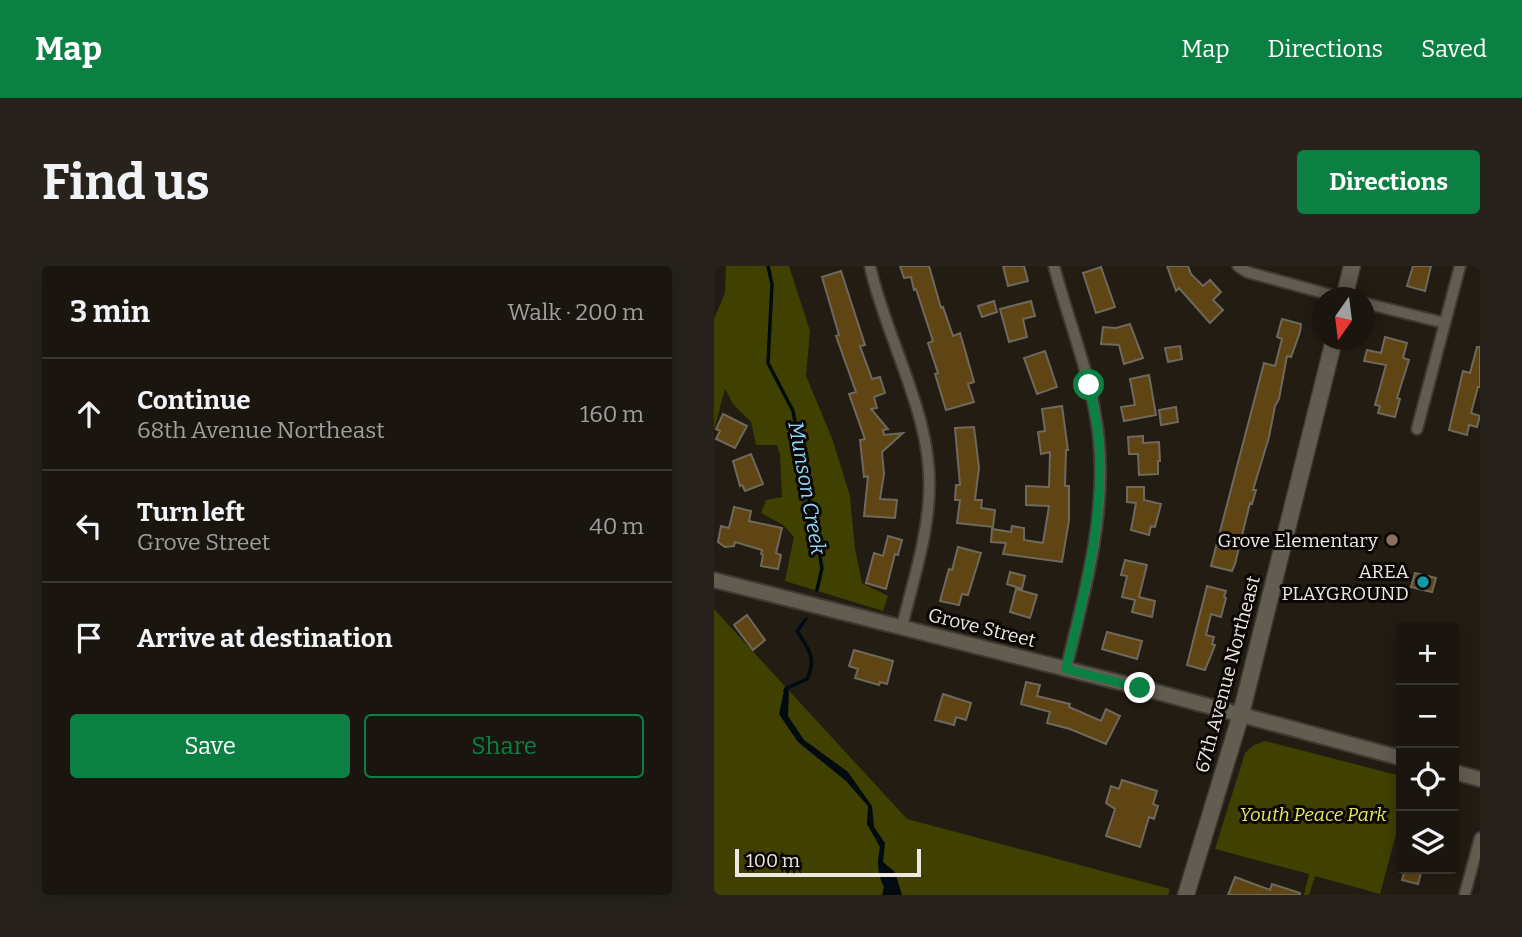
<!DOCTYPE html>
<meta charset="utf-8">
<style>
body{margin:0;font-family:Bitter,serif;background:#27221c;color:#f1f3f6}
.controls{position:absolute;right:21px;bottom:21px;display:grid;overflow:hidden;border-radius:7px;box-shadow:0 4px 18px #0003}
.controls button{width:63px;height:63px;display:grid;place-items:center;padding:0;border:0;border-bottom:2px solid #38342e;background:#1a150e;color:#f1f3f6;font:35px sans-serif}
.compass{position:absolute;left:598px;top:21px;width:63px;height:63px;border-radius:50%;background:#1a150e;box-shadow:0 4px 18px #0003;rotate:194deg}
.scale{position:absolute;left:21px;bottom:18px;width:186px;box-sizing:border-box;padding-left:7px;border:4px solid #ede9e2;border-top:0;font-size:19px;line-height:24px;white-space:nowrap;color:#ede9e2;-webkit-text-stroke:5px #0a0704;paint-order:stroke}
.stop{position:absolute;width:21px;height:21px;margin:-16px;border:5px solid #0b8043;border-radius:50%;background:#fff}
.stop.end{background:#0b8043;border-color:#fff;box-shadow:0 2px 7px #0008}
.list{margin:0;padding:0;list-style:none}
h2{display:flex;justify-content:space-between;align-items:center;height:91px;margin:0;padding:0 28px;font-size:30px}
h2 small{font-size:23px;font-weight:400;color:#9f9f9e}
.list li{display:grid;grid-template-columns:46px 1fr auto;gap:21px;align-items:center;box-sizing:border-box;height:112px;padding:0 28px;border-top:2px solid #38342e}
.list b{display:block;font-size:26px;white-space:nowrap}
.list p{margin:0;font-size:23px;white-space:nowrap;color:#9f9f9e}
.list em{font-size:23px;font-style:normal;color:#9f9f9e}
.actions{display:flex;gap:14px;padding:21px 28px}
.actions a{flex:1;padding:16px 0;border:2px solid #0b8043;border-radius:7px;text-align:center;font-size:24px;color:#0b8043}
.actions .main{background:#0b8043;color:#fff}
.icon{flex:none;width:38px;height:38px;fill:none;stroke:currentColor;stroke-width:2;stroke-linecap:round;stroke-linejoin:round}
.map{position:relative;flex:none;width:766px;height:629px;overflow:hidden;border-radius:7px}
header{display:flex;align-items:center;gap:42px;box-sizing:border-box;height:98px;padding:0 35px;background:#0b8043;color:#fff}
header strong{font-size:33px}
nav{display:flex;gap:38px;margin-inline-start:auto;font-size:24px}
.intro{display:flex;align-items:center;justify-content:space-between;box-sizing:border-box;height:168px;padding:0 42px}
h1{margin:0;font-size:49px}
.button{padding:18px 32px;border-radius:7px;background:#0b8043;color:#fff;font-size:24px;font-weight:700}
main{display:flex;gap:42px;padding:0 42px}
aside{flex:1;background:#1a150e;border-radius:7px;box-shadow:0 4px 18px #0003}
.map>svg:first-child{display:block}
</style>
<header>
<strong>Map</strong>
<nav><a>Map</a><a>Directions</a><a>Saved</a></nav>
</header>
<div class="intro"><h1>Find us</h1><a class="button">Directions</a></div>
<main>
<aside>
<h2>3 min<small>Walk · 200 m</small></h2>
<ul class="list">
<li><svg class="icon" aria-label="ahead" viewBox="0 0 24 24"><path d="M12 20V5M6 11l6-6 6 6"/></svg><div><b>Continue</b><p>68th Avenue Northeast</p></div><em>160 m</em></li>
<li><svg class="icon" aria-label="left" viewBox="0 0 24 24"><path d="M17 20v-9H6M10 6l-5 5 5 5"/></svg><div><b>Turn left</b><p>Grove Street</p></div><em>40 m</em></li>
<li><svg class="icon" aria-label="arrive" viewBox="0 0 24 24"><path d="M6 21V4h12l-3 4 3 4H6"/></svg><div><b>Arrive at destination</b></div></li>
</ul>
<div class="actions"><a class="main">Save</a><a>Share</a></div>
</aside>
<div class="map">
<svg width="766" height="629" viewBox="0 0 766 629">
<rect width="100%" height="100%" fill="#221c12"/>
<path fill="#404000" d="M12 0H75L96 65 92 110 118 172 136 230 141 283 148 317 174 330 169 345 71 315 80 271 69 259 47 247 52 234 68 231 66 188 63 179H42L37 156 19 138 11 123 0 164V53L11 27Z
M0 343 193 553 456 623 454 629H0Z
M551 475 687 510V550L666 628 601 610 595 629H590L595 608 501 583 531 487 540 479Z"/>
<path fill="#010b11" d="M71 420 75 425 74 450 90 474 134 506 158 540 160 561 171 577 169 596 181 606 188 629H168L170 621C163 608 163 595 166 581L153 558 154 540 132 515 84 476 65 448Z"/>
<g fill="none" stroke-linecap="round" stroke-linejoin="round">
<path stroke="#010b11" stroke-width="3.5" d="M54 0 58 18 54 97 79 145 108 302 103 324
M71 425 73 422 93 413C103 392 95 384 83 365L92 353"/>
</g>
<path fill="#5f4514" stroke="#6f685c" stroke-width="2" d="M186 0H215L227 42 229 41 239 70 246 67 251 84 260 116 254 118 260 136 232 144 221 108 224 107 214 77 219 75 202 23 200 24 197 11 190 12Z
M289 0H310L314 15 294 20Z
M453 0H474L477 8 489 20 496 14 507 26 499 34 509 44 496 57 465 22 462 25Z
M699 0H717L711 25 693 20Z
M387 1 401 41 382 47 369 7Z
M127 5 151 79 146 80 158 113 166 111 171 127 160 131 163 142 157 143 174 163 169 164 170 169 189 167 168 186 170 208 166 233 183 234 181 252 150 250 154 210 150 211 146 174 151 173 135 128 142 126 122 70 125 69 108 11Z
M280 35 283 46 268 51 264 40Z
M317 35 321 50 309 53 313 71 295 76 286 43Z
M568 53 587 58 586 66 577 91 573 90 565 133 561 140 555 171 539 224H542L538 238 536 237 521 298 518 305 497 300 550 97 561 100 568 73 563 71Z
M416 58 429 92 410 98 405 79 387 78 389 61 402 62Z
M671 71 693 77 689 92 695 94 683 132 686 133 681 151 664 147 666 140 661 139 672 99 650 95 653 84 667 87Z
M466 80 468 93 454 96 451 82Z
M763 81H766V121H764L757 147 766 150 763 161 755 159 753 169 735 164 749 105 756 107Z
M331 85 343 121 323 128 310 92Z
M435 109 442 149 410 155 407 141 421 139 416 113Z
M348 140 354 184H352L351 220H355V254L348 296 289 288 292 277 277 276 278 263 297 266 298 260 310 262V274L329 277 335 240 312 239V220L335 221 336 186 327 188 324 166 331 165 328 143Z
M462 141 464 156 447 159 445 144Z
M9 148 33 160 21 182 2 173 6 165 2 163Z
M260 161 265 202 261 234H268L267 242 281 244 279 261 243 257 246 234H241L242 219H246L241 162Z
M429 170V177L445 176 446 195H444V208L425 209 424 188H415L414 171Z
M37 188 49 218 31 225 28 219 26 220 19 195Z
M413 221H430V234L447 238 441 261 437 260 435 269 417 264 422 237 413 236Z
M20 241 37 245 35 255 68 262 62 287 67 289 64 303 47 300 49 289 47 288 48 284 21 276 20 280 11 281 4 276 7 260 15 262Z
M174 270 188 274 184 289 181 288 172 323 152 317 160 287 169 290Z
M244 281 267 287 254 329 248 328 245 339 226 335 235 303 238 304Z
M411 294 433 299 425 331 441 335 438 351 418 346 421 334 408 331 413 310 407 309Z
M296 306 311 310 308 323 293 318Z
M701 307 722 312 718 326 697 321Z
M493 320 512 325 510 331 512 332 507 351 497 348 492 369 500 371 498 378 501 379 491 404 473 399Z
M302 323 323 329 316 352 296 346Z
M33 349 51 374 39 384 20 359Z
M393 366 428 375 423 393 388 383Z
M140 384 179 395 173 418 166 416 165 419 141 412 144 403 135 400Z
M312 416 326 419 323 430 356 438 355 441 387 455 392 443 406 450 392 478 356 463 333 457 336 446 307 438Z
M229 428 257 437 252 454 242 451 240 459 221 454Z
M408 514 443 525 439 538 444 540 440 553 435 551 426 581 392 570 401 543 392 537 397 520 405 523Z
M691 603H708L704 618 688 614Z
M521 611 556 624 558 618 586 627V629H514Z"/>
<g fill="none" stroke-linecap="round" stroke-linejoin="round">
<defs>
<path id="minor" d="M156 0C172 74 220 151 215 229 213 274 198 318 188 361
M340 0C355 58 380 116 385 176 392 253 370 329 352 403
M524 0 533 6 628 32
M650 37 731 57
M703 163 746 0
M751 627 766 572"/>
<path id="tertiary" d="M0 314 428 422 687 492
M740 506 766 513"/>
<path id="secondary" d="M630 32 638 0
M472 629 527 448 620 74"/>
</defs>
<use href="#minor" stroke="#3e3932" stroke-width="14"/>
<use href="#tertiary" stroke="#3e3932" stroke-width="18"/>
<use href="#secondary" stroke="#3e3932" stroke-width="19"/>
<use href="#minor" stroke="#635c50" stroke-width="10"/>
<use href="#tertiary" stroke="#635c50" stroke-width="14"/>
<use href="#secondary" stroke="#635c50" stroke-width="16"/>
</g>
<g fill="none" stroke-linecap="round" stroke-linejoin="round">
<path stroke="#0b8043" stroke-width="9" d="M375 119C378 138 384 158 385 178 390 255 370 328 352 403L426 422"/>
</g>
<circle fill="#8d6e63" stroke="#0a0704" stroke-width="2.5" cx="678" cy="274" r="7"/>
<circle fill="#0f9aa8" stroke="#0a0704" stroke-width="2.5" cx="709" cy="316" r="7"/>
<g text-anchor="middle" stroke-width="6" stroke-linejoin="round" paint-order="stroke">
<g font-size="19" fill="#ede9e2" stroke="#0a0704" text-anchor="end">
<text x="664" y="281">Grove Elementary</text>
<text x="695" y="312">AREA<tspan x="695" dy="22">PLAYGROUND</tspan></text>
</g>
<g font-size="19" fill="#ede9e2" stroke="#0a0704">
<text transform="translate(268 361) rotate(14)" y="7">Grove Street</text>
<text transform="translate(513 408) rotate(-75)" y="7">67th Avenue Northeast</text>
</g>
<g font-size="19" font-style="italic" fill="#e5e865" stroke="#0a0704">
<text x="599" y="555">Youth Peace Park</text>
</g>
<g font-size="21" font-style="italic" fill="#8dd8fe" stroke="#0a0704">
<text transform="translate(93 222) rotate(80)" y="7">Munson Creek</text>
</g>
</g>
</svg>
<div class="controls">
<button>+</button>
<button>−</button>
<button><svg class="icon" aria-label="locate" viewBox="0 0 24 24"><circle cx="12" cy="12" r="6"/><path d="M12 2v4M12 18v4M2 12h4M18 12h4"/></svg></button>
<button><svg class="icon" aria-label="layers" viewBox="0 0 24 24"><path d="M12 4l9 5-9 5-9-5zM3 14l9 5 9-5"/></svg></button>
</div>
<svg class="compass" viewBox="-18 -18 36 36"><path d="M0-13l5 13h-10z" fill="#e53935"/><path d="M0 13l5-13h-10z" fill="#9f9f9e"/></svg>
<div class="scale">100 m</div>
<div class="stop" style="left:375px;top:119px"></div>
<div class="stop end" style="left:426px;top:422px"></div>
</div>
</main>
